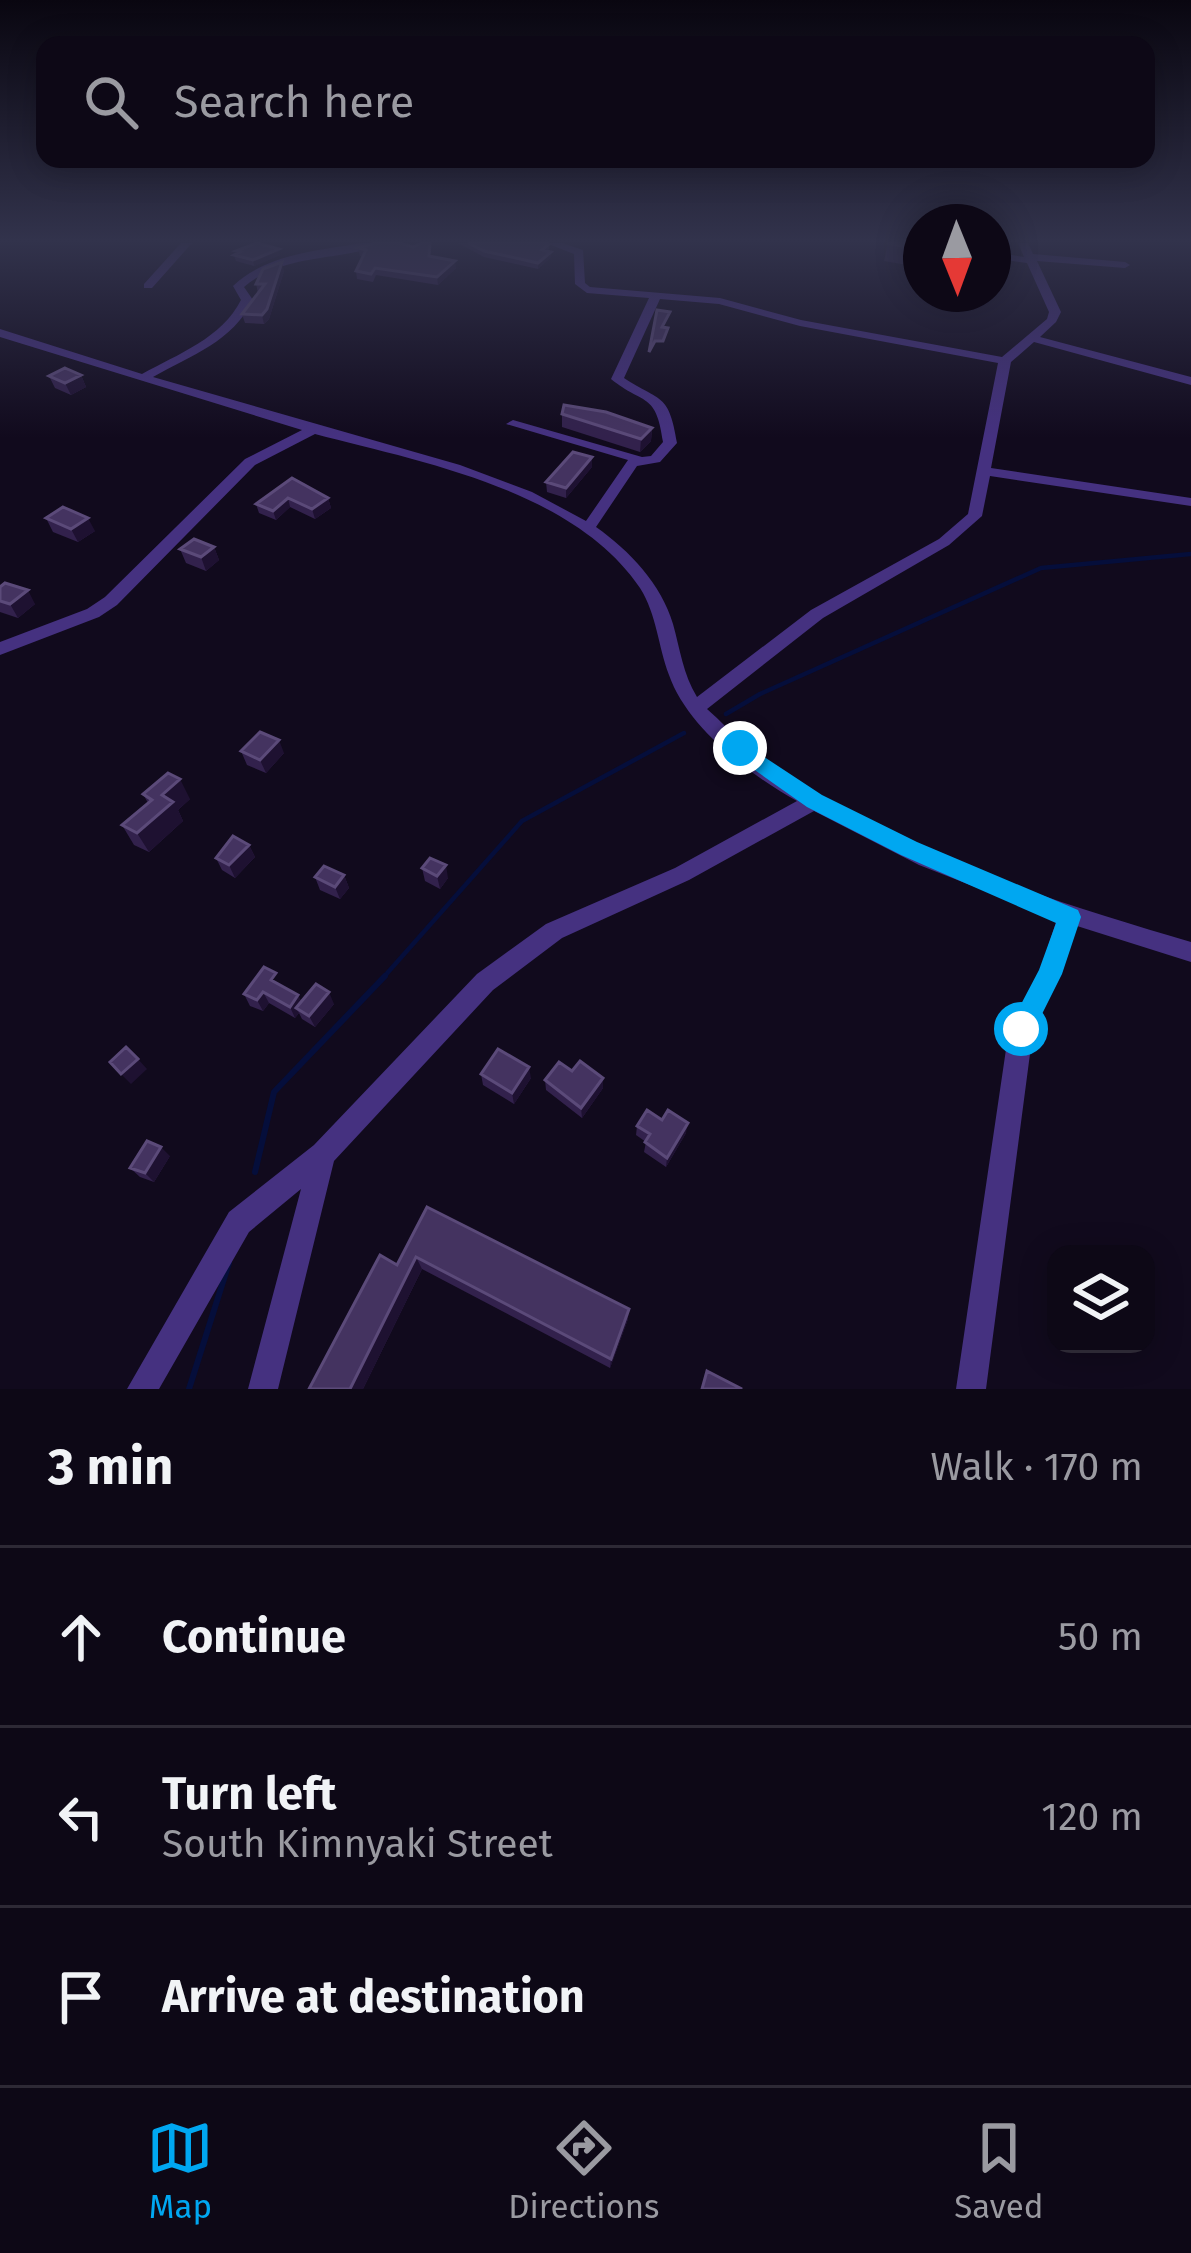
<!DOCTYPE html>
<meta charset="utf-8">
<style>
body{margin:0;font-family:"Fira Sans",sans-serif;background:#1b1623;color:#f1f3f6}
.controls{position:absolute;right:36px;bottom:36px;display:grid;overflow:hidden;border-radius:24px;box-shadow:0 6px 30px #0003}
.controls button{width:108px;height:108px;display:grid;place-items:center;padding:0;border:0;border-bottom:3px solid #2d2935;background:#0d0816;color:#f1f3f6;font:60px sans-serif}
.compass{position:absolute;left:903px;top:204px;width:108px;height:108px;border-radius:50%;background:#0d0816;box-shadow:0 6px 30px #0003;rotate:179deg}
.stop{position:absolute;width:36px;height:36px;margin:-27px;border:9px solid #00a7f1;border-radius:50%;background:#fff}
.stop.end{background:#00a7f1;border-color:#fff;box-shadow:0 3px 12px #0008}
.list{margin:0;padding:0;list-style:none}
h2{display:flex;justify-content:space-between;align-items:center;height:156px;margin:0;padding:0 48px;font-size:51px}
h2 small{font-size:39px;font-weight:400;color:#9a9aa1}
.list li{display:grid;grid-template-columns:78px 1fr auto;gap:36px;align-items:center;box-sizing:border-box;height:180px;padding:0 48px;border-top:3px solid #2d2935}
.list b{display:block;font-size:45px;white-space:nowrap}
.list p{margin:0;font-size:39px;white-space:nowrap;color:#9a9aa1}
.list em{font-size:39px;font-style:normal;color:#9a9aa1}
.icon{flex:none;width:66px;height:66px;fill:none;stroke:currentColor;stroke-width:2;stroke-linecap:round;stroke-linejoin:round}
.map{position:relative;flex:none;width:1191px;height:1389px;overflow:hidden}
.search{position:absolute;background:#0d0816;box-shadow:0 6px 30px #0003;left:36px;right:36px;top:36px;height:132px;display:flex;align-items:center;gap:30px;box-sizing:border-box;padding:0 42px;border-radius:24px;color:#9a9aa1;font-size:45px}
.sheet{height:696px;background:#0d0816}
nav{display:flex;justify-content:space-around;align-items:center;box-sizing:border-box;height:168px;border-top:3px solid #2d2935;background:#0d0816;font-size:33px;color:#9a9aa1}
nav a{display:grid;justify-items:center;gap:6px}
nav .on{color:#00a7f1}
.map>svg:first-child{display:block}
</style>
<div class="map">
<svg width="1191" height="1389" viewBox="0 0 1191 1389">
<rect width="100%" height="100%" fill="#110a1d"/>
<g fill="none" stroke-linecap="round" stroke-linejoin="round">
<path stroke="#050e3b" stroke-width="4.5" d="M726 714 760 694 1041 568 1191 554
M382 979 522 821 684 733"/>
<path stroke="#050e3b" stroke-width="6" d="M255 1172 274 1092 385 976
M189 1389 229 1263"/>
<path fill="#453180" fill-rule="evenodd" d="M181 243H192L152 288H144V284Z
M363 243H387C341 262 285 252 244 287L253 300C232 342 192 355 153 377L460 465 532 492 586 521 628 460 506 424 513 420 642 457 651 456 663 442C656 391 644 406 611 379L649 298 587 293 575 284 574 254 546 243H562L583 250 585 283 590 287 720 298 801 320 1002 357 1047 319 1049 312 1027 263 993 258V252L1024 257 1018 243H1028L1033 254 1125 262 1130 265 1125 268 1037 261 1061 312 1056 322 1040 337 1191 377V385L1034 342 1011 362 991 468 1191 498V506L990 476 982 516 949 545 823 618 707 709C721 721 733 735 747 747 867 844 1045 899 1191 942V962L1077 926 1061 975 1033 1031 986 1389H956L1009 1029 1040 971 1057 919 919 865 814 811 689 880 562 938 493 990 334 1161 278 1389H248L301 1189 249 1232 159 1389H127L229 1212 314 1145 477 974 546 924 675 868 797 801C750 775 687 727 669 675 658 646 657 615 640 588 574 490 422 462 315 434L255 465 117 605 99 617 0 655V642L87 609 105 597 245 459 302 430 0 337V329L142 374C178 354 222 338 241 300L233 286C266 254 320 250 363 243ZM660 299 719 304 800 326 998 363 968 514 939 539 811 610 697 697C683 674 680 649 673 624 661 584 630 551 596 527L637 466 660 462 677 443C669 393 661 402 624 378Z"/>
</g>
<path fill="#32214c" d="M458 243H547L549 244V249L547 251 551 252V257L538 269 484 257Z
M888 243H921V252L913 266 884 261Z
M358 248 431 256 456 268 438 285 376 275 373 282 357 279 356 271 363 257 360 256Z
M236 251 280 255 254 266 236 261 234 255 237 254Z
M284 271 269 319 264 324 245 323 242 314 258 293 256 284Z
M81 375 86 387 71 395 55 388 49 376Z
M562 414 652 428 651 441 640 452 562 427Z
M592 467 566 498 547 492 546 482Z
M292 478 328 498 331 508 315 519 290 507 276 520 259 513 256 504Z
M46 518 95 531 78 542 53 532Z
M214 547 219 560 206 571 186 563 180 549Z
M0 587 35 604 18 618 0 612Z
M241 751 284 753 266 773 247 765Z
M143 794 190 799 178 810 183 821 149 852 134 845 122 825 148 803Z
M249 845 255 857 235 878 222 870 216 858Z
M422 868 448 878 440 889 425 881Z
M344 875 349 888 340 899 320 890 315 877Z
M282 985 302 1001 334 1004 315 1027 302 1019 299 1013 295 1018 269 1003 263 1011 250 1006 244 994Z
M572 1071 603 1088 582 1118 546 1090 545 1080Z
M481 1074 531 1078 514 1104 483 1085Z
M662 1120 686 1133 666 1167 644 1152 646 1142 636 1135 637 1126Z
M170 1156 154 1182 140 1177 130 1168Z
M427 1207 628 1319 610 1368 422 1269 363 1389H309L397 1265Z"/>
<path fill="#1e1131" d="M921 243V252L913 266 917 249Z
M279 249 280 255 254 266 253 260Z
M551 252V257L538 269V263Z
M455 261 456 268 438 285 437 277Z
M282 262 284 271 269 319 264 324 262 315Z
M81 375 86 387 71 395 65 383Z
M652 428 651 441 640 452 641 439Z
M592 457V467L566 498V488Z
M288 498 290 507 276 520 273 511Z
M328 498 331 508 315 519 312 509Z
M88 518 95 531 78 542 71 529Z
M214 547 219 560 206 571 201 557Z
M28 590 35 604 18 618 10 604Z
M279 740 284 753 266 773 260 760Z
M180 779 190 799 178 810 183 821 149 852 137 833 162 795Z
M249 845 255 857 235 878 229 865Z
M446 865 448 878 440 889 437 876Z
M344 875 349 888 340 899 335 887Z
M263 992 269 1003 263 1011 257 1000Z
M329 992 334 1004 315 1027 309 1016Z
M298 995 304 1006 296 1008 299 1013 295 1018 290 1007Z
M138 1059 147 1069 131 1084 121 1074Z
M529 1067 531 1078 514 1104 512 1093Z
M603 1078V1088L582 1118 581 1108Z
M688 1123 686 1133 666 1167 667 1158Z
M161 1147 170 1156 154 1182 145 1173Z
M416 1257 422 1269 363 1389H350Z
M629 1309 628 1319 610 1368 611 1359Z"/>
<path fill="#443360" stroke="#5b4a79" stroke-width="3" d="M257 243 279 249 253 260 234 255 240 252 236 251Z
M375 243H400L413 247 422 243H430L429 256 455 261 437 277 375 268 371 274 356 271 366 250 358 248Z
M468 243H547L549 244 542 250 551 252 538 263 484 251Z
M888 243H920L917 249Z
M282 262 267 309 262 315 242 314 265 284H256L263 269Z
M657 310 670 312 662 327 668 328 663 341H655L649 352Z
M65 368 81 375 65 383 49 376Z
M564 405 606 412 652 428 641 439 562 414Z
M573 452 592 457 566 488 546 482Z
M292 478 328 498 312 509 288 498 273 511 256 504Z
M63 507 88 518 71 529 46 518Z
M194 539 214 547 201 557 180 549Z
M5 583 28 590 10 604 0 601V587Z
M260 732 279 740 260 760 241 751Z
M168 773 180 779 162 795 173 802 137 833 122 825 152 800 143 794Z
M233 836 249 845 229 865 216 858Z
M430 858 446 865 437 876 422 868Z
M324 866 344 875 335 887 315 877Z
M264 967 276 973 271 980 298 995 290 1007 263 992 257 1000 244 994Z
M316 984 329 992 309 1016 296 1008Z
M126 1047 138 1059 121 1074 110 1062Z
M498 1049 529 1067 512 1093 481 1074Z
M580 1061 603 1078 581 1108 545 1080 559 1062 572 1071Z
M647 1110 662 1120 668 1110 688 1123 667 1158 645 1142 650 1134 637 1126Z
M147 1141 161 1147 145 1173 130 1168Z
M427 1207 629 1309 611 1359 416 1257 350 1389H309L380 1255 397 1265Z
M707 1371 742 1389H702Z"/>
<linearGradient id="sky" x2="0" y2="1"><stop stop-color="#090610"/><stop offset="0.55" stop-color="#32334c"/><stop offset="1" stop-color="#32334c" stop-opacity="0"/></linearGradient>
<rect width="1191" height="438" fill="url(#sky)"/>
<path fill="#00a7f1" d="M740 741 822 795 917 842 1078 910 1081 917 1062 974 1030 1038 1021 1041 1011 1038 1008 1029 1039 970 1056 923 901 855 807 807 732 754 729 748Z"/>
</svg>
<div class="controls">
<button><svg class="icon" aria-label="layers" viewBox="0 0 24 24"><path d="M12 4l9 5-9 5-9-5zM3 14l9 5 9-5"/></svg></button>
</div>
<svg class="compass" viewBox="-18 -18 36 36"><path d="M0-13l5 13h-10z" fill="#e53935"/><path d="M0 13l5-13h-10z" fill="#9a9aa1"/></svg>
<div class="stop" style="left:1021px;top:1029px"></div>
<div class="stop end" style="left:740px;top:748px"></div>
<div class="search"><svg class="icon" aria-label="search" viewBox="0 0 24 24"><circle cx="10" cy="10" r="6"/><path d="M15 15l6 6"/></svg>Search here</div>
</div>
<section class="sheet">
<h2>3 min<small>Walk · 170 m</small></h2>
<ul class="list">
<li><svg class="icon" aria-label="ahead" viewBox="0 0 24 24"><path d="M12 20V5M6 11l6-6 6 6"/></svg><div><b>Continue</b></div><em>50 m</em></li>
<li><svg class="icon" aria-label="left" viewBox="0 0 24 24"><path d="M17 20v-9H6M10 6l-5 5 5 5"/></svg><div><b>Turn left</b><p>South Kimnyaki Street</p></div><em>120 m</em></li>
<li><svg class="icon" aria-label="arrive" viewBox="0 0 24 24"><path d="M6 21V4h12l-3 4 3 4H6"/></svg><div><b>Arrive at destination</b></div></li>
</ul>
</section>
<nav>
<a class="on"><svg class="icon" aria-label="map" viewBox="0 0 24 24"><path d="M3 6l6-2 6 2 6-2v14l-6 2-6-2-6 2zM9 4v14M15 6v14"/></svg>Map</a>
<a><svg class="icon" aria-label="directions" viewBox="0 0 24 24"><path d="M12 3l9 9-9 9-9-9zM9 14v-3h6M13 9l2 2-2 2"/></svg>Directions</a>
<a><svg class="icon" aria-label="saved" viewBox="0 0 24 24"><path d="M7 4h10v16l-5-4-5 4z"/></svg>Saved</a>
</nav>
